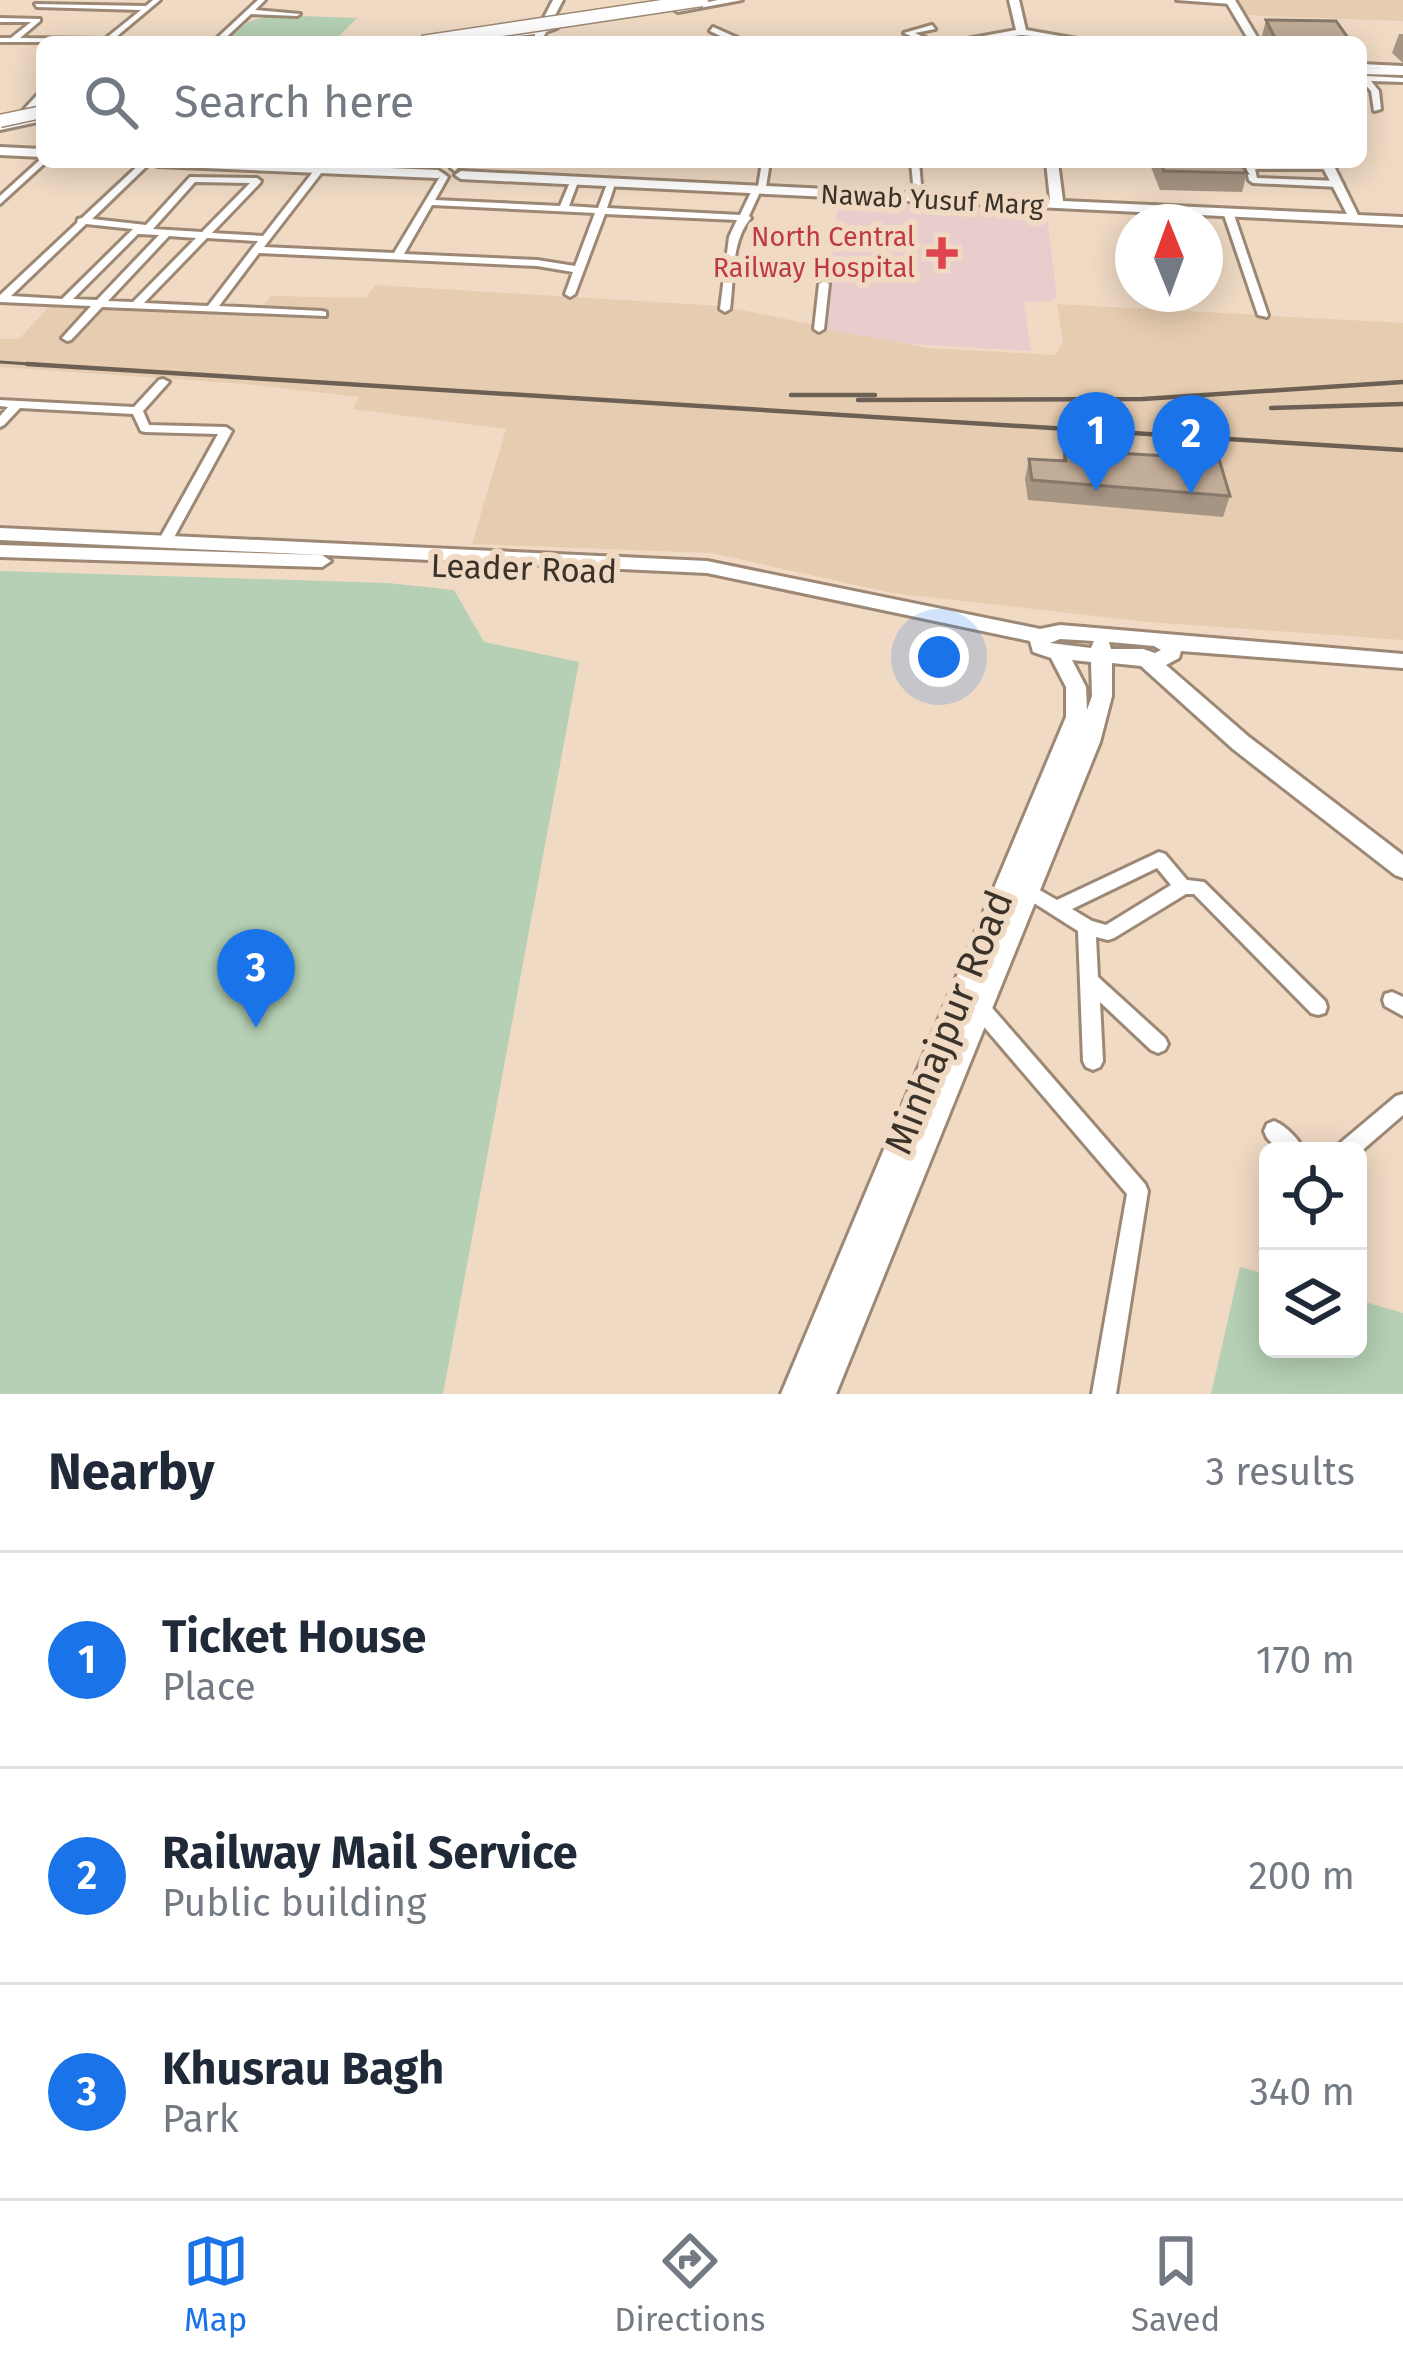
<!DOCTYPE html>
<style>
body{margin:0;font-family:"Fira Sans",sans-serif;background:#f6f6f7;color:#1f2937}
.controls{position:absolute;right:36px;bottom:36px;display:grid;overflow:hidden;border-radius:18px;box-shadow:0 6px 30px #0003}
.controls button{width:108px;height:108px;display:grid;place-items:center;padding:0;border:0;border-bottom:3px solid #e0e1e3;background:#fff;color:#1f2937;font:60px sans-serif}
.compass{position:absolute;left:1115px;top:204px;width:108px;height:108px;border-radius:50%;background:#fff;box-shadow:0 6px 30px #0003;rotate:359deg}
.you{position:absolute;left:939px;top:657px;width:42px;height:42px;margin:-30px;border:9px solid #fff;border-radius:50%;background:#1a73e8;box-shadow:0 0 0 18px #1a73e833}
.badge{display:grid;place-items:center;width:78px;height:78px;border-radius:50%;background:#1a73e8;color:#fff;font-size:39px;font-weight:700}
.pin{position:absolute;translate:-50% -99px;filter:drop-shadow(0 3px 6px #0008)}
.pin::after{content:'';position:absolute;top:63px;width:42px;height:36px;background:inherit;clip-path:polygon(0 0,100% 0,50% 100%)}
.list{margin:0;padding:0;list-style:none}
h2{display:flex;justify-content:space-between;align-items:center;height:156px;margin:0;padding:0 48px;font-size:51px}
h2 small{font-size:39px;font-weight:400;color:#747a83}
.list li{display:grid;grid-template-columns:78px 1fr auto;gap:36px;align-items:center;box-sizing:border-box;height:216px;padding:0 48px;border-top:3px solid #e0e1e3}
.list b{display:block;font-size:45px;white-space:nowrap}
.list p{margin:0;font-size:39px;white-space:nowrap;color:#747a83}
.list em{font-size:39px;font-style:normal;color:#747a83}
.icon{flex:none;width:66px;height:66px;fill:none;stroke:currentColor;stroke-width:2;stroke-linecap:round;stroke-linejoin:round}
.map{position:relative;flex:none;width:1403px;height:1394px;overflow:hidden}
.search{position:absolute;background:#fff;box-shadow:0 6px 30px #0003;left:36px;right:36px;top:36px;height:132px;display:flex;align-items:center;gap:30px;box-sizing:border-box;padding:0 42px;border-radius:18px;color:#747a83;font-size:45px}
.sheet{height:804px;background:#fff}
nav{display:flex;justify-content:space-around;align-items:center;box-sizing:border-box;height:168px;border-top:3px solid #e0e1e3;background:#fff;font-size:33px;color:#747a83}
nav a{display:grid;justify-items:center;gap:6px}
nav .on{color:#1a73e8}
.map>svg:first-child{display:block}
</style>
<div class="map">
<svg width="1403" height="1394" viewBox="0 0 1403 1394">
<rect width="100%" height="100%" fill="#f0dac4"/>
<path fill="#e6ccb1" d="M1238 0H1403V21L1247 15Z
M375 285 721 306 928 348 1056 355 1063 340 1057 304 1403 323V640L1149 622 892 593 711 553 472 544 506 429 353 409 359 397 245 384 0 367V339H19L55 300 258 310 271 296 366 298Z"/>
<path fill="#e8cdcd" d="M839 198 1046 208 1057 297 1052 301 1024 302 1031 351 911 344 823 329Z"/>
<path fill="#b5d0b4" d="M272 15 357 18 333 42H225L248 22Z
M0 571 388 583 454 590 484 642 579 662 443 1394H0Z
M1240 1267 1268 1275V1349H1358V1300L1403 1313V1394H1211Z"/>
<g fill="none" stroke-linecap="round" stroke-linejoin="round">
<defs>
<path id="street" d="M153 0H160L110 42H0V38H11L31 22H0V18L40 19V21L20 38 105 39 141 10 37 7 35 4 146 6Z
M258 0H265L255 10 300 14 297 16 251 14 221 42H213Z
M1177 0H1231L1234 2 1231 4Z
M932 25 935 29 915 33 934 42H924L904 33Z
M713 27 742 40 743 42H733L710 31Z
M1361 64 1403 66V70L1361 68Z
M1361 72 1367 76 1403 78V82L1371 81 1379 91 1381 109 1374 111 1371 91 1361 80Z
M39 93H42V100L21 123H15V119Z
M42 158V162L45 163 0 204V196Z
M142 162H151L92 219 146 225 190 177 257 178 261 181 260 183 212 233 263 236 316 168H322V172L264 247 394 253 441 175 444 174 448 177 435 200 560 206 570 182 574 179 578 182 569 206 598 208 607 184 611 181 615 184 607 208 740 215 752 190 760 192 749 216 751 218C731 240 734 280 730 309L725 312 720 309 729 237 737 220 605 214 575 294 570 297 565 294 573 272 537 266 259 253 219 306 322 311 326 312V316L102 307 71 340 67 341 62 338 91 306 0 302V295L77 223 78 219 82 218ZM195 182 250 183 202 232 153 229ZM432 205 595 213 575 266 537 260 404 254ZM86 224 133 229 62 299 11 296ZM138 234 159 235 97 300 73 299ZM169 236 196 238 133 302 108 301ZM207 238 258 241 208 306 144 303Z
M455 162H463L455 171 451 168Z
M762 162H770L766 187 762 190 758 187Z
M911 162H919L922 196 914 194Z
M1250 163 1329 164 1332 165V169H1255L1257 178 1339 181 1343 184 1339 187 1253 183 1249 180 1246 166Z
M1228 209 1233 212 1268 315 1267 317 1258 315 1223 212Z
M824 281 829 284 824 329 819 332 814 329 819 284Z
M163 379 169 382 143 411 149 425 226 427 232 431 172 541 167 542 160 538 218 434 145 432 141 431 133 414 20 408 4 425 0 427V416L8 407 0 406V400L134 407 159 380Z
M1159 852 1165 854 1187 880 1204 882 1325 1001 1327 1007 1325 1013 1318 1015 1311 1013 1194 894H1186L1114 938 1108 940 1096 937 1098 977 1165 1038 1168 1044 1165 1050 1158 1053 1151 1050 1100 1002 1103 1061 1100 1067 1093 1070 1086 1067 1083 1061 1078 931 1023 896 1020 891 1023 886 1029 884 1057 900ZM1157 868 1171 885 1106 925 1092 921 1072 909Z
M1392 992 1403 997V1016L1385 1006 1383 1000 1385 994Z
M980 1000 987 1002 1145 1184 1148 1191 1116 1394H1092L1127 1194 973 1014 971 1008 973 1002Z
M1403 1094V1115L1358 1154V1151H1336L1339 1144 1396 1096Z
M1274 1121C1286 1126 1299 1139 1304 1151H1280L1267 1138 1264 1131 1267 1124Z"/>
<path id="secondary" d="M553 0H563L550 25 557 28 546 32 543 38H535V34L460 42 539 27Z
M718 0H742L678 12 673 9Z
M1009 0H1019L1026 30 1094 42 1022 35 951 42 1016 30Z
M1225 0H1235L1260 42H1250Z
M1361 68 1403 69V75L1361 74Z
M42 115V121L0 130V124Z
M0 147 42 149V157L0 155Z
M151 162H243L438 170 444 174 438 178 157 166Z
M1046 162H1058L1063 201 1347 214 1320 162H1332L1358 215 1403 217V225L461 179 455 175 461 171 1050 200Z
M0 528 707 561 1040 629 1060 625 1403 654V668L1181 651 1179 658 1166 665 1249 737 1403 855V878L1395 875 1233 749 1141 666 1112 663V696L1100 742 836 1394H781L1066 717V687L1051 658 1033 652 1030 641 707 573 0 540ZM1060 639 1094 641 1091 648 1050 643ZM1109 642 1154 646 1161 650 1155 653 1143 649H1111ZM1072 660 1091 662 1092 696 1087 710 1086 687Z
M0 545 322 555 331 561 322 567 0 557Z"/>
</defs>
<use href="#street" stroke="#9c8874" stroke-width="6"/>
<use href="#secondary" stroke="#9c8874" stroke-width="6"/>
<use href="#street" fill="#fff" fill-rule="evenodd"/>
<use href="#secondary" fill="#fff" fill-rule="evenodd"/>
<path stroke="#6c6054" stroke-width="3" d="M0 362 75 367"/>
<path stroke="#6c6054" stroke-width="4.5" d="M27 364 1403 450
M791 395H875
M858 400 1143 399 1403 382
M1271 408 1403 404"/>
<defs>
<path id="primary-bridge" d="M422 42 702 0
M0 121 42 112"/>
</defs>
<use href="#primary-bridge" stroke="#9c8874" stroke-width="15" stroke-linecap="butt"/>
<use href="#primary-bridge" stroke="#fff" stroke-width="12"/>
</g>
<path fill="#a79583" d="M1266 20 1351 42H1264L1262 36Z
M1399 34H1403V63L1392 53Z
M1149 162H1240L1247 173 1242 192 1160 190Z
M1064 450 1230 496 1223 517 1028 500 1025 479 1029 459 1062 461Z"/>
<path fill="#c2ad98" stroke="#88796a" stroke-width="3" d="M1266 20 1336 21 1351 42H1277Z
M1161 162H1240L1247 173 1164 171Z
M1064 450 1219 459 1230 496 1032 480 1029 459 1066 461Z"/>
<path fill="#e0444e" stroke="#f0dac4" stroke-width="4.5" d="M936 235h12v12h12v12h-12v12h-12v-12h-12v-12h12z"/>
<g text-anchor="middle" stroke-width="12" stroke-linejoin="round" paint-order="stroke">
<g font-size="27" fill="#3b332a" stroke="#f0dac4">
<text transform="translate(932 200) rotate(3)" y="9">Nawab Yusuf Marg</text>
</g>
<g font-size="27" fill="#be3a42" stroke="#f0dac4" text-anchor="end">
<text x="915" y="246">North Central<tspan x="915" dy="31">Railway Hospital</tspan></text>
</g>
<g font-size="33" fill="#3b332a" stroke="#f0dac4">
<text transform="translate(524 568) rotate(2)" y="12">Leader Road</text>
</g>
<g font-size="39" fill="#3b332a" stroke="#f0dac4">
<text transform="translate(948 1022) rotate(-68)" y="14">Minhajpur Road</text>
</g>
</g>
</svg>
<div class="controls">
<button><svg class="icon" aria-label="locate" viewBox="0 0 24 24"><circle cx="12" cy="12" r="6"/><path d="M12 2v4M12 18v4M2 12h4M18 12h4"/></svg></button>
<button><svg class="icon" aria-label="layers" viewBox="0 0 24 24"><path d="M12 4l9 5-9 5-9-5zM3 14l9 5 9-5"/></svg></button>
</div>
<svg class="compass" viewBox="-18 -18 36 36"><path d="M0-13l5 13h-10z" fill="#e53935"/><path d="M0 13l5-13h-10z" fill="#747a83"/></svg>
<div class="you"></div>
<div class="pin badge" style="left:1096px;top:491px">1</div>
<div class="pin badge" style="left:1191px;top:494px">2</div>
<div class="pin badge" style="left:256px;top:1028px">3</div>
<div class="search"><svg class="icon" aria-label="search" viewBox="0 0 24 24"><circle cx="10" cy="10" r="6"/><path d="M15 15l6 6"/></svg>Search here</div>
</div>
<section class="sheet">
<h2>Nearby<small>3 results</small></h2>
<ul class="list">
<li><span class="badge">1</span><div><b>Ticket House</b><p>Place</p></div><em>170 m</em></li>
<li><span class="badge">2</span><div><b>Railway Mail Service</b><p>Public building</p></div><em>200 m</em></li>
<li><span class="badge">3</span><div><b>Khusrau Bagh</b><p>Park</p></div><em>340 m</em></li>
</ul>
</section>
<nav>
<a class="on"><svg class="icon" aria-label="map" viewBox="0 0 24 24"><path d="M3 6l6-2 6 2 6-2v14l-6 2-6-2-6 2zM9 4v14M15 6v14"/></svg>Map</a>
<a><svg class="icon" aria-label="directions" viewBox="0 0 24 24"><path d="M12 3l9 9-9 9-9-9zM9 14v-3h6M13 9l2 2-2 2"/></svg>Directions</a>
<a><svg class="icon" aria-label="saved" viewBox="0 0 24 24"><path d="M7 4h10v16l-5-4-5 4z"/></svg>Saved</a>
</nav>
